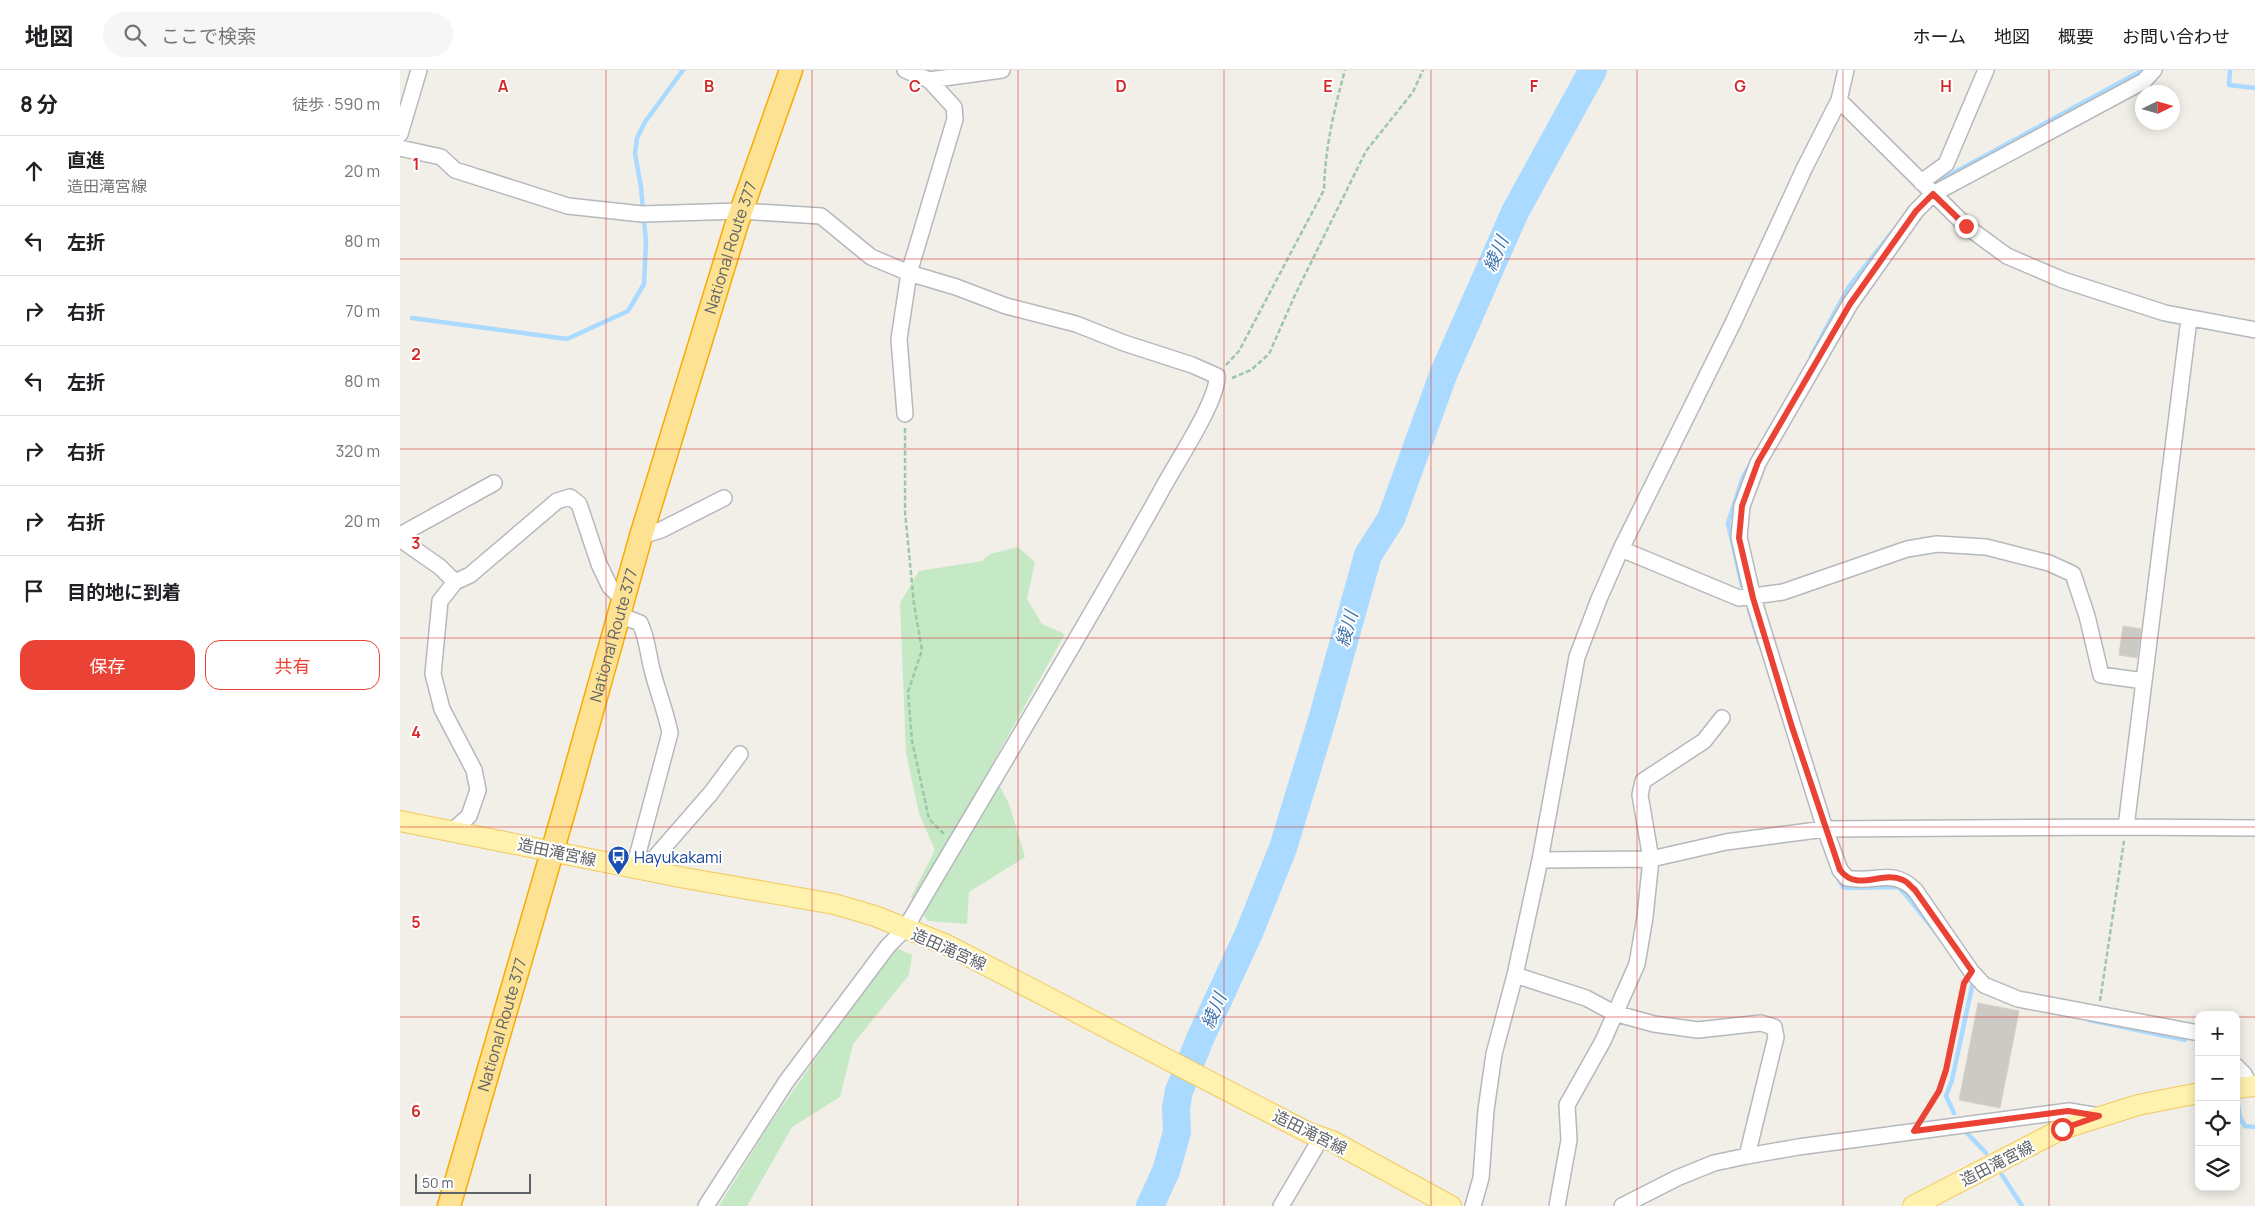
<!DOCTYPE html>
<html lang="ja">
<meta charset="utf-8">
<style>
body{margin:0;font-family:Manrope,"Noto Sans JP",sans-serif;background:#f6f6f6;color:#202124}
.controls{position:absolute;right:15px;bottom:15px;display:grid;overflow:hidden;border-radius:10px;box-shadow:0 2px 12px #0003}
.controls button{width:45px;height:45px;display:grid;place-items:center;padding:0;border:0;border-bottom:1px solid #e0e0e0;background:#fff;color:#202124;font:25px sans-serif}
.compass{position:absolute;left:1735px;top:15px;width:45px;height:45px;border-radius:50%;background:#fff;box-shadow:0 2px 12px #0003;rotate:85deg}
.scale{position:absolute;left:15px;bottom:12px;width:116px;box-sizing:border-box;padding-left:5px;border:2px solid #5f6368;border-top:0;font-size:14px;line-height:18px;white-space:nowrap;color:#5f6368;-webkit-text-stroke:4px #fff;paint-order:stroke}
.stop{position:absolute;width:15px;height:15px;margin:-11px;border:4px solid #ea4335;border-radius:50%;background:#fff}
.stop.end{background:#ea4335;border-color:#fff;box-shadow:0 1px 5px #0008}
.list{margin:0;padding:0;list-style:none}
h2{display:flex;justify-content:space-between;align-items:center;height:65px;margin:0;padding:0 20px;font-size:21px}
h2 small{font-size:16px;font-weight:400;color:#757577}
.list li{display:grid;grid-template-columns:32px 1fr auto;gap:15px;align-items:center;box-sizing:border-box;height:70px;padding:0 20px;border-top:1px solid #e0e0e0}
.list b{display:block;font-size:19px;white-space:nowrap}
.list p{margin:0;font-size:16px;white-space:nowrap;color:#757577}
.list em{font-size:16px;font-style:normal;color:#757577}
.actions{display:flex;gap:10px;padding:15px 20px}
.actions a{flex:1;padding:11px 0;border:1px solid #ea4335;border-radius:15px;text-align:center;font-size:18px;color:#ea4335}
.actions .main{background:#ea4335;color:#fff}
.icon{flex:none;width:28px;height:28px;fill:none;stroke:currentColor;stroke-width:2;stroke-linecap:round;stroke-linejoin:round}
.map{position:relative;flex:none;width:1855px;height:1136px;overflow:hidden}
header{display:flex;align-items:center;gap:30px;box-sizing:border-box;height:70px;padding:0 25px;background:#fff;border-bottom:1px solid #e0e0e0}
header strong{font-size:24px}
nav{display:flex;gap:28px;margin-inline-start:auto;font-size:18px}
.search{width:350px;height:45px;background:#f6f6f6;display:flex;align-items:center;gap:12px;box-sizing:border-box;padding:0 18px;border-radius:28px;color:#757577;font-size:19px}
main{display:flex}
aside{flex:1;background:#fff}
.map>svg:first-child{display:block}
</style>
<header>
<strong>地図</strong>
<div class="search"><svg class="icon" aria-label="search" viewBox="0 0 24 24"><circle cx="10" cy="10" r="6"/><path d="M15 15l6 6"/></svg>ここで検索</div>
<nav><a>ホーム</a><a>地図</a><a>概要</a><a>お問い合わせ</a></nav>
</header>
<main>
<aside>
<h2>8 分<small>徒歩 · 590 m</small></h2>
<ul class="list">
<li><svg class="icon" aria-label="ahead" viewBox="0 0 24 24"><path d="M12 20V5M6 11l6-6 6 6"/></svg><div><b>直進</b><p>造田滝宮線</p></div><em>20 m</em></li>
<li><svg class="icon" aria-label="left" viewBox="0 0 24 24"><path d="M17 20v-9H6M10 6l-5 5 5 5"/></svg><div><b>左折</b></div><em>80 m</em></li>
<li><svg class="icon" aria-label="right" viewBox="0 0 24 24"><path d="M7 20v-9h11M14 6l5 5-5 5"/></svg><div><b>右折</b></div><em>70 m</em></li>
<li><svg class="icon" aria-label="left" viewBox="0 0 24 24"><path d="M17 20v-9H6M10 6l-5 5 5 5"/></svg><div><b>左折</b></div><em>80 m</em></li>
<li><svg class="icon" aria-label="right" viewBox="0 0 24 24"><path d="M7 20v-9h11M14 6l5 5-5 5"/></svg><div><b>右折</b></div><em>320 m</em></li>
<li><svg class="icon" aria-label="right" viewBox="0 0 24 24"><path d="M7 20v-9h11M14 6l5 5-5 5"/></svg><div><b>右折</b></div><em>20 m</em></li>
<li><svg class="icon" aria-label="arrive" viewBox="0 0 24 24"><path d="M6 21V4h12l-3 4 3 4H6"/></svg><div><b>目的地に到着</b></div></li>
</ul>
<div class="actions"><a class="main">保存</a><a>共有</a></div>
</aside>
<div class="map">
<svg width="1855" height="1136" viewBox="0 0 1855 1136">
<rect width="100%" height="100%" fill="#f1efe8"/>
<path fill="#c5e8c5" d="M618 477 635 492 627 529 642 554 665 564 590 698 609 734 625 787 569 822 567 854 528 851 511 827 535 780 519 743 506 683 500 533 519 501 582 491 590 484Z
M494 877 512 885 509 905 453 974 440 1027 392 1057 347 1136H319L367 1058Z"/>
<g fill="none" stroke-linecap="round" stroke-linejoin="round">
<path stroke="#aadaff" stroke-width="4.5" d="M1830 0 1829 15 1855 18
M1535 113 1743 0
M12 248 167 269 228 241 244 214 246 172 241 117 235 84 237 68 245 52 283 0
M1411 286 1448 218 1493 161
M1342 516 1328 453 1343 407 1351 393
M1349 540 1359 572
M1438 808 1443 817 1448 818 1498 817 1506 825 1538 865
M1689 950 1785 970
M1838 1035 1840 1048 1845 1056 1855 1057
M1554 1043 1546 1026 1552 1010 1573 912
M1565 1061 1586 1083
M1602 1105 1622 1136"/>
<path stroke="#aadaff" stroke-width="28" d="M750 1136 766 1101 777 1062 776 1038 779 1021 800 969 849 863 883 778 922 650 968 485 991 449 1043 305 1115 142 1193 0"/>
</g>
<path fill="#cccac5" stroke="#d6d1c6" d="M1723 556 1741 559 1737 588 1719 585Z
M1578 933 1619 941 1600 1038 1559 1030Z"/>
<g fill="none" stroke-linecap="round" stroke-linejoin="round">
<defs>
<path id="minor" d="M505 0 529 10 554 37 555 49 509 203 499 269 505 344
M1754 0 1744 11 1533 124 1516 141 1450 234 1358 393 1342 436 1339 467 1353 528 1425 759 1440 800 1447 808C1475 814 1492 797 1515 820L1571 901 1584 915 1618 929 1799 963
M529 10 602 0
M1439 30 1566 156 1607 186 1663 210 1765 243 1855 260
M0 64 19 0
M0 78 41 87 55 100 168 136 242 144 340 141 421 146 471 187 509 203 556 217 606 236 676 254 724 273 792 295 817 306C818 330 778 390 765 414 682 564 592 711 505 859L488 876 386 1012 306 1136
M1521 112 1546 94 1586 0
M0 465 94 413
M241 466 261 460 324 428
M0 469 40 497 55 512 70 505 157 431 170 427 179 434 199 494 210 517 223 529
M1221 479 1339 528 1383 522 1507 479 1537 474 1586 477 1649 493 1673 504 1687 546 1701 605 1744 611 1726 757 1855 758
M219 545 240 553C248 570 248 586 253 603 258 623 266 642 270 663L234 798
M1744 611 1789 249
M52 761 69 746 78 720 74 700 42 639 33 604 40 531 55 512
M1140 790 1251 789 1326 772 1425 759 1726 757
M244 800 311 723 340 684
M1115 905 1186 928 1214 943 1254 954 1298 960 1361 953 1374 957 1376 967 1347 1086
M1836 996 1844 1004 1850 1016
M881 1136 921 1068
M1073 1136 1081 1108 1086 1040 1094 984 1115 905 1140 790 1177 587 1199 529 1221 479 1333 253 1404 99 1439 30 1446 0
M1157 1136 1169 1070 1167 1035 1203 971 1237 894 1245 847 1251 789 1240 725 1243 711 1304 671 1322 648
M1222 1136 1277 1108 1314 1093 1347 1086 1398 1077 1669 1041 1699 1046"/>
<path id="major" d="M0 751 285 808 434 834 475 846 547 875 909 1063 932 1071 1051 1136
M1836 1018 1855 1016
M1513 1136 1662 1059 1738 1035 1799 1023"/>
<g id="highway">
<path id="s1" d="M49 1136 164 741 241 466 337 153 391 0"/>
</g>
</defs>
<use href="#minor" stroke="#b5b8bc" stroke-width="18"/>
<use href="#major" stroke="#f2c960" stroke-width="22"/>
<use href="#highway" stroke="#f9ab00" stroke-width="25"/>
<path stroke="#9cc7a9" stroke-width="2.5" stroke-dasharray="5 2.5" stroke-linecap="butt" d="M826 295 839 281 924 120C925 78 934 40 945 0
M832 308 851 300 869 284 895 225 966 81 1013 22 1023 0
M505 358V442L514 534 522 580 508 622 512 671 529 749 544 764
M1700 931 1724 771
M1524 1045 1539 1021 1546 1000 1564 916"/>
<use href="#minor" stroke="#fff" stroke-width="15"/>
<use href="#major" stroke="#fff2af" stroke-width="20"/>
<use href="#highway" stroke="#fde293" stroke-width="22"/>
</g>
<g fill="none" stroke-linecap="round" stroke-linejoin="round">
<path stroke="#ea4335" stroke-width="6" d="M1566 156 1533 124 1516 141 1450 234 1358 392 1342 436 1339 468 1353 528 1392 657 1440 800C1458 823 1481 800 1503 810 1508 812 1511 817 1515 820L1572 901 1564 913 1546 1000 1539 1021 1514 1061 1668 1041 1699 1046 1662 1059"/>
</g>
<path fill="none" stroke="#d62828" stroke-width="1" stroke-opacity="0.55" d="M206 0V1136M412 0V1136M618 0V1136M824 0V1136M1031 0V1136M1237 0V1136M1443 0V1136M1649 0V1136M0 189H1855M0 379H1855M0 568H1855M0 757H1855M0 947H1799M1836 947H1855"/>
<defs>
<symbol id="bus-pin" viewBox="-11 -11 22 30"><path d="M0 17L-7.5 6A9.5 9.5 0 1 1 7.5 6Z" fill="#1a4fb4" stroke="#fff"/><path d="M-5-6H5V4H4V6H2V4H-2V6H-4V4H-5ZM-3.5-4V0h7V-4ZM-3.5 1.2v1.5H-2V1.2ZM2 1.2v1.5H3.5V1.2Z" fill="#fff"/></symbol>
</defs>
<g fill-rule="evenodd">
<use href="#bus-pin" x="206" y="774" width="25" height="34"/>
</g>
<g text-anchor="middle" stroke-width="4" stroke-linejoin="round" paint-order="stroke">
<g font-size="16" fill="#5f6368" stroke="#fff">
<text dy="6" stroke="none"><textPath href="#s1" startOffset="999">National Route 377</textPath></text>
<text dy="6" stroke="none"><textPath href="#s1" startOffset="594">National Route 377</textPath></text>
<text transform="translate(157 782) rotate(12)" y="6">造田滝宮線</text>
<text transform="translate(549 879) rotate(24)" y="6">造田滝宮線</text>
<text dy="6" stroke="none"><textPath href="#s1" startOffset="189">National Route 377</textPath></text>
<text transform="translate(910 1062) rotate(26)" y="6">造田滝宮線</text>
<text transform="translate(1597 1093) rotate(-27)" y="6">造田滝宮線</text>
</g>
<g font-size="16" fill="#164399" stroke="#fff" text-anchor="start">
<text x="234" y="793">Hayukakami</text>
</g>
<g font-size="18" font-style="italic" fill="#4174aa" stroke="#fff">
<text transform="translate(1096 184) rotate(-66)" y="6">綾川</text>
<text transform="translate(947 559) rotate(-74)" y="6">綾川</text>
<text transform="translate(814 941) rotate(-67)" y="6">綾川</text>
</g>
</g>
<g font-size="16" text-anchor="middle" font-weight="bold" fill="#d62828" stroke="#fff" stroke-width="4" stroke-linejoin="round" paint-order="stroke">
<text x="103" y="22">A</text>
<text x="309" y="22">B</text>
<text x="515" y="22">C</text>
<text x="721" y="22">D</text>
<text x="928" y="22">E</text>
<text x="1134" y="22">F</text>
<text x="1340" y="22">G</text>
<text x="1546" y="22">H</text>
<text x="16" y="100">1</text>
<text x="16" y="290">2</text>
<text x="16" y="479">3</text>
<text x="16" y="668">4</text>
<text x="16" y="858">5</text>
<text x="16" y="1047">6</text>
</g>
</svg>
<div class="controls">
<button>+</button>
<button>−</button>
<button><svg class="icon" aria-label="locate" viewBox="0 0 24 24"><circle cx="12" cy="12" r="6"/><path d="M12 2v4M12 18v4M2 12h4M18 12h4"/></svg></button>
<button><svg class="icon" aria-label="layers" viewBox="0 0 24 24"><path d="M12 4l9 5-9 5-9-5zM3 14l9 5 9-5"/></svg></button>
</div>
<svg class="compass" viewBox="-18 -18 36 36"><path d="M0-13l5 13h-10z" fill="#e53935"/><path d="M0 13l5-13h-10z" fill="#757577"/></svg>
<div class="scale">50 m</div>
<div class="stop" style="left:1662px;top:1059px"></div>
<div class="stop end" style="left:1566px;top:156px"></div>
</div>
</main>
